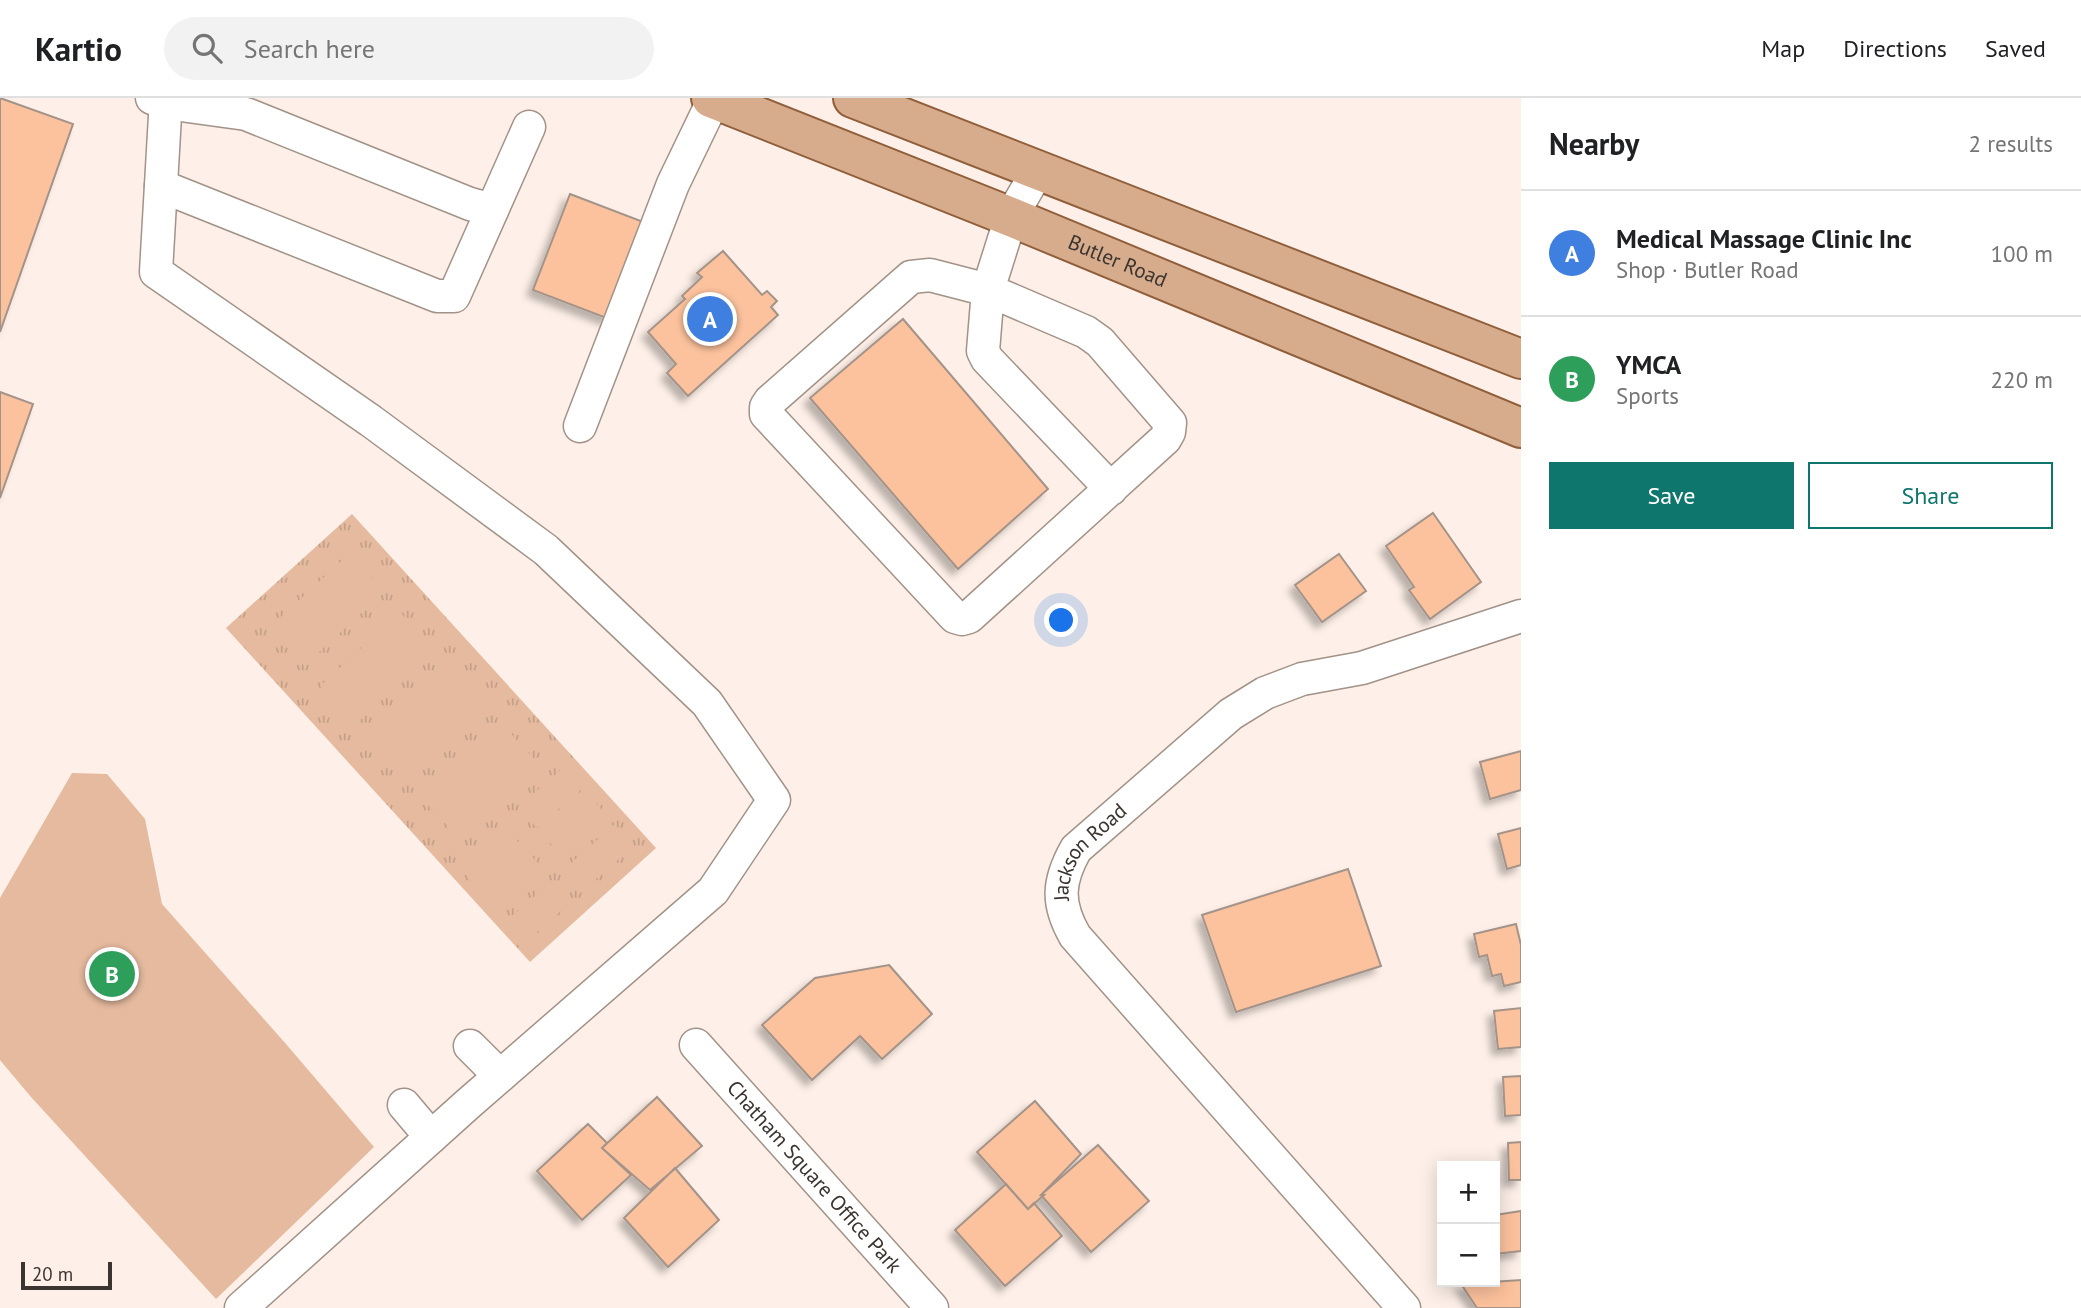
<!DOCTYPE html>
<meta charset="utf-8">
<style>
body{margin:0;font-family:"PT Sans",sans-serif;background:#f2f2f2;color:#202124}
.controls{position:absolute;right:21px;bottom:21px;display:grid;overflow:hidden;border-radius:0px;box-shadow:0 4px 18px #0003}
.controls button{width:63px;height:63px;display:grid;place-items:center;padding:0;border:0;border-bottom:2px solid #e0e0e0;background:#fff;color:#202124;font:35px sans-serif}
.scale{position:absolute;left:21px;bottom:18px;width:91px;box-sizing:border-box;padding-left:7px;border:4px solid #3b3430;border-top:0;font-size:19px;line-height:24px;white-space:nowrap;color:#3b3430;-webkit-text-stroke:5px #fef0e8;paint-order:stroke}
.you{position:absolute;left:1062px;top:523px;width:24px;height:24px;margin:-18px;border:5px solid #fff;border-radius:50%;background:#1a73e8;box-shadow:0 0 0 10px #1a73e833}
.badge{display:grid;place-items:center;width:46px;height:46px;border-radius:50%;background:#0f766e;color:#fff;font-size:23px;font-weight:700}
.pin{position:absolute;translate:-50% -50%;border:4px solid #fff;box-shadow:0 2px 7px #0006}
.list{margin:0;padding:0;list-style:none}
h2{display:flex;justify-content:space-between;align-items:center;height:91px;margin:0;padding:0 28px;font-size:30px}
h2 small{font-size:23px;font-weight:400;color:#757577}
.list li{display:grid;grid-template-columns:46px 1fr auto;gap:21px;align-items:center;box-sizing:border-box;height:126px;padding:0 28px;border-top:2px solid #e0e0e0}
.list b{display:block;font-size:26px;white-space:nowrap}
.list p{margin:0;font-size:23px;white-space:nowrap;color:#757577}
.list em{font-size:23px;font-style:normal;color:#757577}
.actions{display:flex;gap:14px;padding:21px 28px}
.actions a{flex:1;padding:16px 0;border:2px solid #0f766e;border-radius:0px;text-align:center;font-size:24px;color:#0f766e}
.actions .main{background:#0f766e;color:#fff}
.icon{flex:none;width:38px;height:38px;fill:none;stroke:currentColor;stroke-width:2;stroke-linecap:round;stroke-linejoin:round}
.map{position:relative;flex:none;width:1521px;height:1210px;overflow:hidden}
header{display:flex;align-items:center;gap:42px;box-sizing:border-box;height:98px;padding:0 35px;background:#fff;border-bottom:2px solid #e0e0e0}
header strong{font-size:33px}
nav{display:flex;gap:38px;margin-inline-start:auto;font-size:24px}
.search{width:490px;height:63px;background:#f2f2f2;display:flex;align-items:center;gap:18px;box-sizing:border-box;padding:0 24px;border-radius:38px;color:#757577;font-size:26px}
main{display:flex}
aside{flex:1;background:#fff}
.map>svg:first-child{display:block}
</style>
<header>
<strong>Kartio</strong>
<div class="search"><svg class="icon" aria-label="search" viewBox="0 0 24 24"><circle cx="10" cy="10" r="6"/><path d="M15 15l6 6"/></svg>Search here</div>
<nav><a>Map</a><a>Directions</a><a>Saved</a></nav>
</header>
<main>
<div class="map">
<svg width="1521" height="1210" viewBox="0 0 1521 1210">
<defs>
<pattern id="park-tufts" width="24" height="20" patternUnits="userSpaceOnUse" patternTransform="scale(1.75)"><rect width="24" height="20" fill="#e5ba9f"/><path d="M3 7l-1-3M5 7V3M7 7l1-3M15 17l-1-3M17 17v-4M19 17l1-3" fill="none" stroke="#c5a089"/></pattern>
<filter id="shadow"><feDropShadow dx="-6" dy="6" stdDeviation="3.5" flood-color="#0004"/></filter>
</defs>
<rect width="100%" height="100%" fill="#fef0e8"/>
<path fill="url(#park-tufts)" d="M352 416 656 750 530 864 226 530Z"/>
<path fill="#e5ba9f" d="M349 456 384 494 304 568 269 530Z
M400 514 436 552 356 626 320 588Z
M450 570 486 609 406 683 370 644Z
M502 626 537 664 457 738 421 700Z
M564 669 583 690 537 730 518 709Z
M72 675 107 676 145 721 162 806 286 946 374 1049 216 1201 31 999 0 962V800Z
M589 697 608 719 562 759 543 737Z
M502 725 521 747 475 787 456 766Z
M615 726 634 748 588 788 569 767Z
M527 753 546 774 500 815 481 793Z
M553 782 572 803 526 844 507 822Z"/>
<path fill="#fcc29d" stroke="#a39389" stroke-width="2" filter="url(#shadow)" d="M0 0 73 26 0 234Z
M570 96 646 125 609 221 533 192Z
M723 153 762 197 767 193 777 203 771 209 778 217 688 298 667 275 676 266 648 234 685 201 682 198 702 179 697 175Z
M903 221 1048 391 958 471 810 300Z
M0 294 33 306 0 400Z
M1433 415 1481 484 1430 521 1409 492 1414 489 1386 448Z
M1339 456 1366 493 1322 524 1295 487Z
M1521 653V692L1490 701 1480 664Z
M1521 730V767L1507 771 1498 736Z
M1348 771 1381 868 1236 914 1202 817Z
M1516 826 1521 847V884L1504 888 1501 876 1492 878 1487 857 1479 859 1474 836Z
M889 867 932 916 882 961 860 938 812 982 762 927 815 880Z
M1521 910V949L1498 951 1494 913Z
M1521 978V1017L1505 1018 1503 979Z
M657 999 702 1048 650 1092 602 1050Z
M1035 1003 1081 1056 1041 1097H1044L1028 1111 977 1054Z
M588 1026 607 1045 602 1050 631 1077 582 1122 537 1073Z
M1521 1044V1082H1509L1508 1045Z
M1098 1047 1149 1103 1091 1154 1041 1097Z
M675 1070 719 1122 668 1169 624 1120Z
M1006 1086 1028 1111 1034 1105 1062 1138 1005 1188 955 1132Z
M1521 1113V1153L1495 1156V1117Z
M1521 1182V1210H1477L1461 1186Z"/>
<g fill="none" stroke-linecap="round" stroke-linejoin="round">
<defs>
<g id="minor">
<path d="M152 0 166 5 246 16 470 106 492 112"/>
<path d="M166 0 156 174 371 323 546 452 707 605 774 702 713 793 469 1005 241 1210"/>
<path d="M1038 72 1011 119 988 192 930 177 911 179 770 303 766 309V316L955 519 962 521 969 519 1165 341 1169 334 1170 325 1100 244 1086 234 988 192 983 253 987 261 1111 391"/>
<path d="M161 88 437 198H454L529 29"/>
<path d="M580 328 673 86 714 1"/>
<path id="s1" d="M696 947 932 1210"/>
<path d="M470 948 500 978"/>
<path d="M404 1007 431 1039"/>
<path id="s2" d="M1404 1210 1075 838C1056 805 1058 783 1076 751L1231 616 1265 595 1302 581 1362 570 1521 518"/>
</g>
<g id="major">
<path id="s3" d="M711 0 1011 119 1521 330"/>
<path d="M853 0 1521 261"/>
</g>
</defs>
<use href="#minor" stroke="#a29288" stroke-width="35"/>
<use href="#major" stroke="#905e3a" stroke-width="42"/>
<use href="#minor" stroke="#fff" stroke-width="32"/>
<use href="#major" stroke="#d7ac8c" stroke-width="38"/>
</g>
<g text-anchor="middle" stroke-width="5" stroke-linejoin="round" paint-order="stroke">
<g font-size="21" fill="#3b3430" stroke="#fef0e8">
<text dy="7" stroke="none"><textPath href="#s3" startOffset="438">Butler Road</textPath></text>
<text dy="7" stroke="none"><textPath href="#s2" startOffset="593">Jackson Road</textPath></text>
<text dy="7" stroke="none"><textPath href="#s1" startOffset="177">Chatham Square Office Park</textPath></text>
</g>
</g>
</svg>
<div class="controls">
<button>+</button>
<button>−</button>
</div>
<div class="scale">20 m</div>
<div class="you"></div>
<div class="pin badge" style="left:710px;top:221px;background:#3f7fe0">A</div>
<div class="pin badge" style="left:112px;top:876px;background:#2e9e5b">B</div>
</div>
<aside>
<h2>Nearby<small>2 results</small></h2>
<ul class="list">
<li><span class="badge" style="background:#3f7fe0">A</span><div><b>Medical Massage Clinic Inc</b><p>Shop · Butler Road</p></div><em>100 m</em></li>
<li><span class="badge" style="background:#2e9e5b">B</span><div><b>YMCA</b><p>Sports</p></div><em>220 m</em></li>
</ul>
<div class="actions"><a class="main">Save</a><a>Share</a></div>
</aside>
</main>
